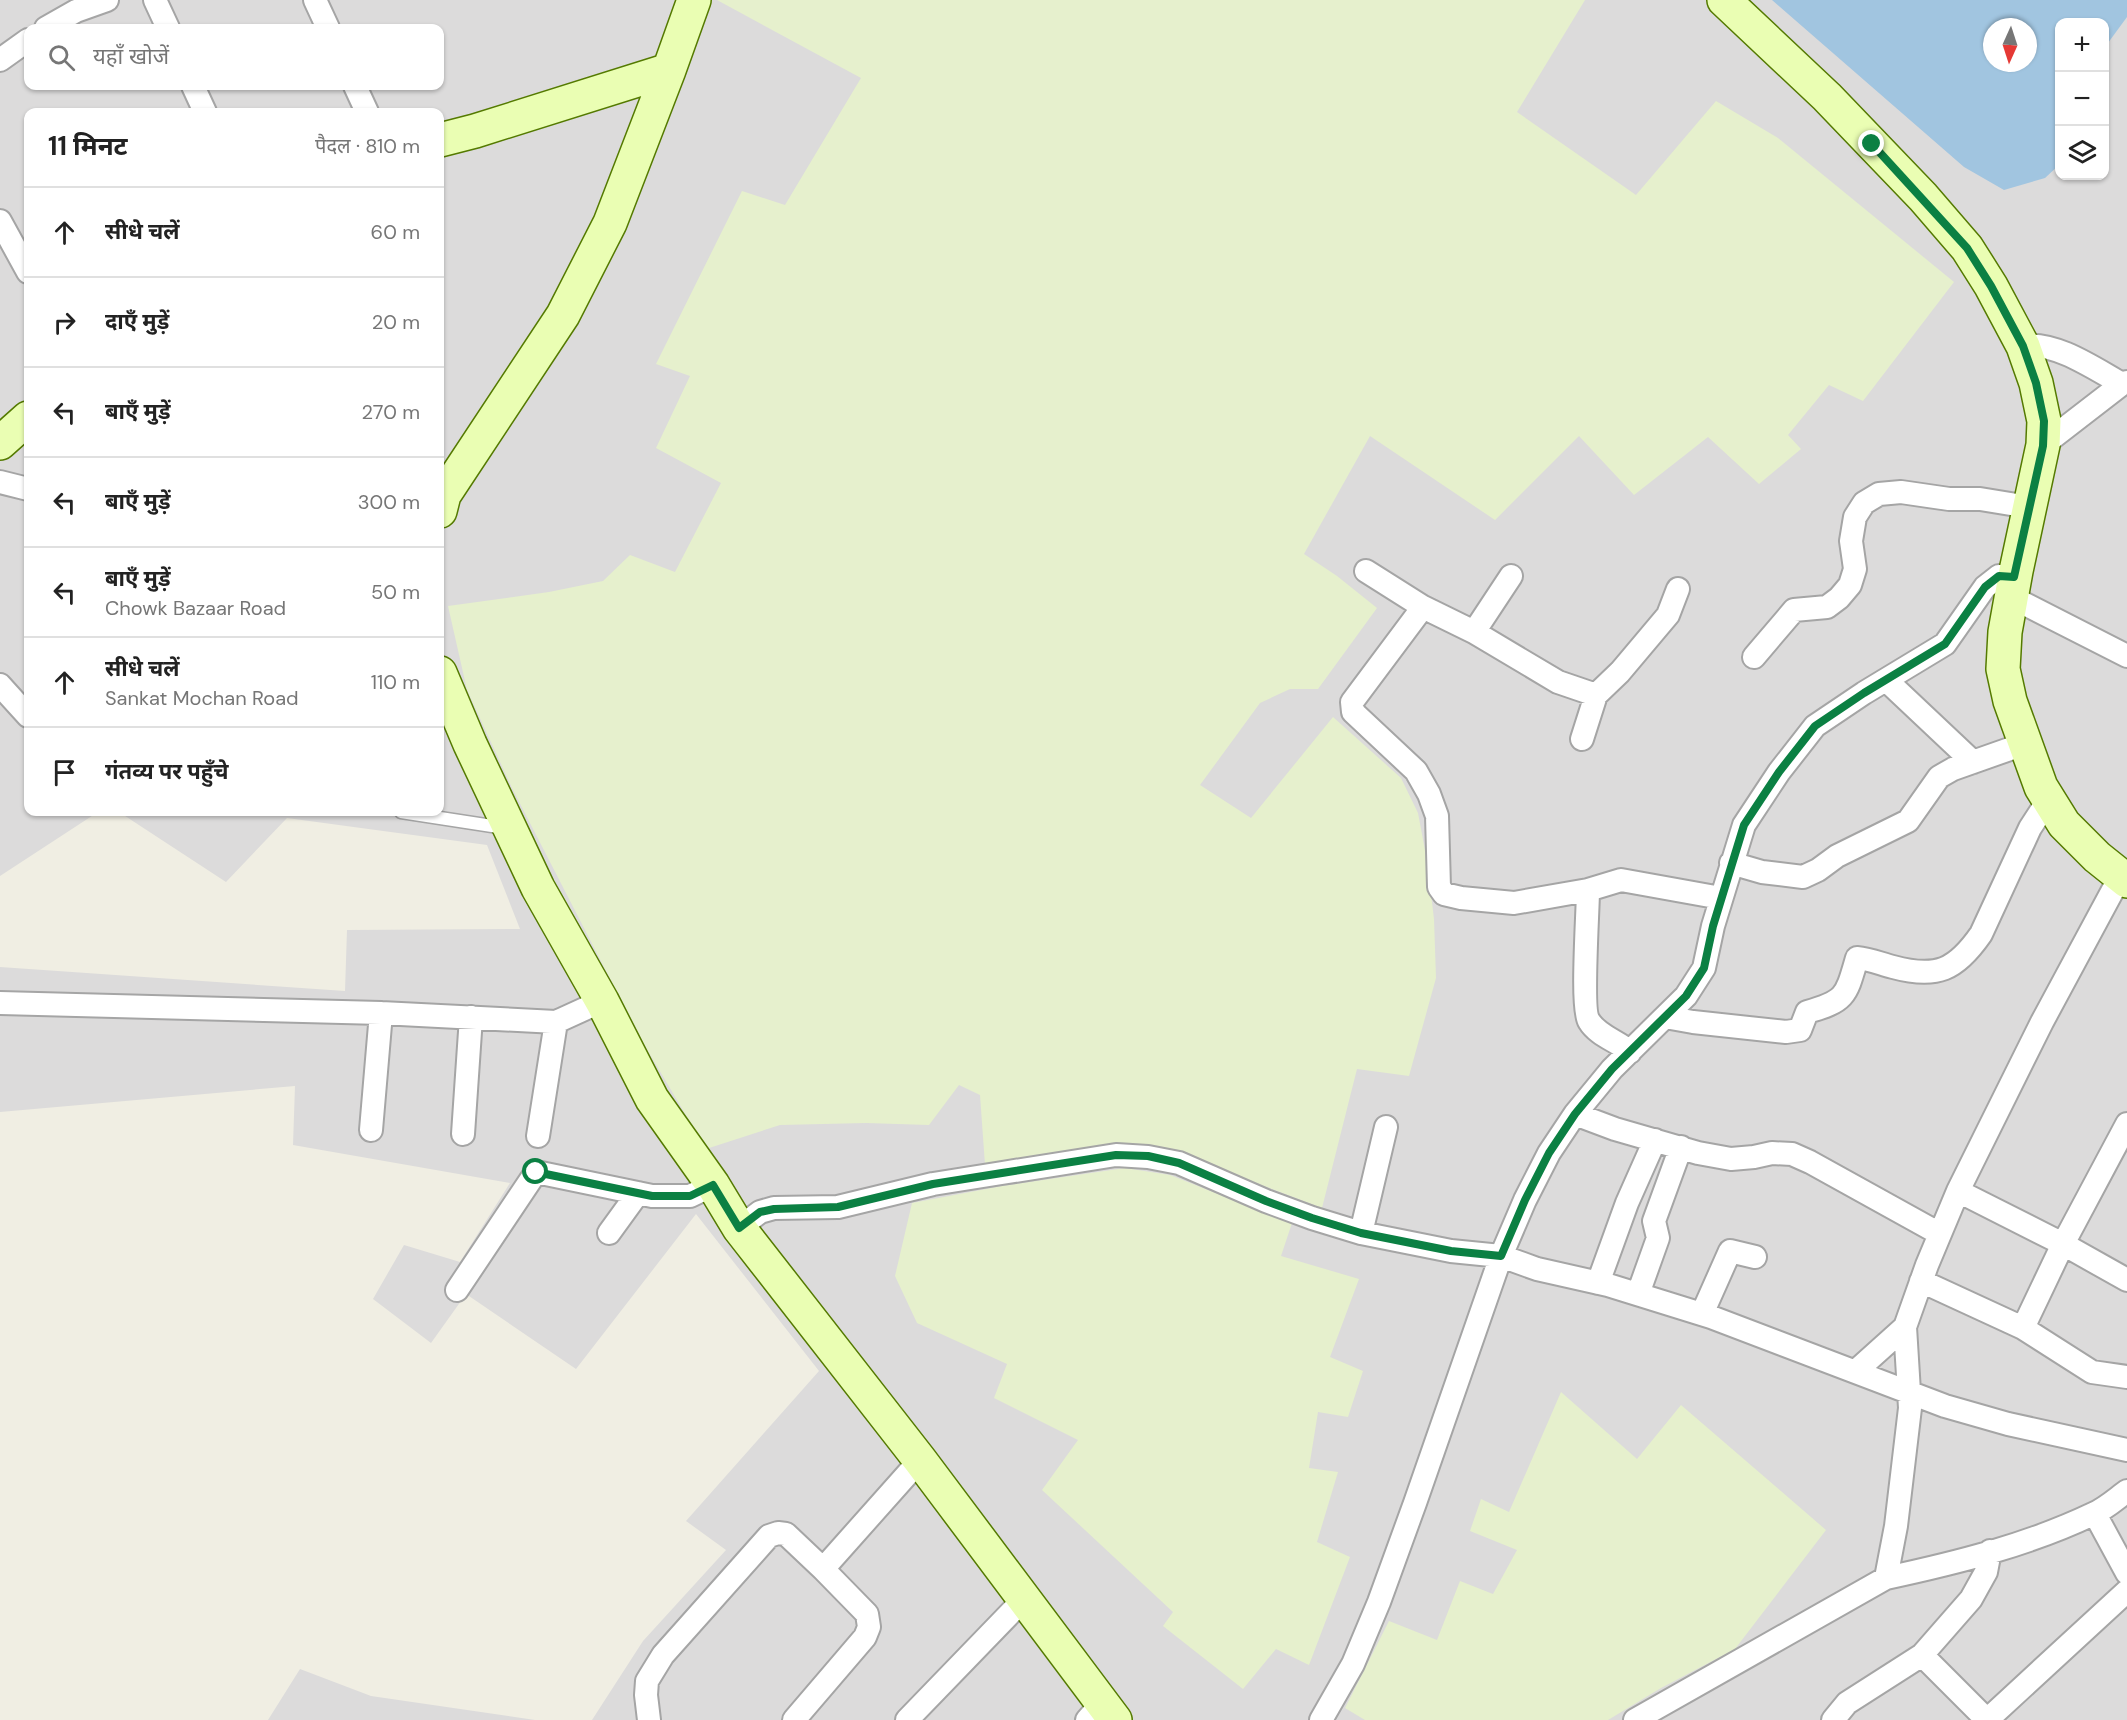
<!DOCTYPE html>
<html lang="hi">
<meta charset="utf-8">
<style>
body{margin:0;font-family:"DM Sans","Noto Sans Devanagari",sans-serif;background:#f6f6f6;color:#222}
.controls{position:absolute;right:18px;top:18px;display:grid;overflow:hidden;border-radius:12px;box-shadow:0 2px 4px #0004}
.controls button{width:54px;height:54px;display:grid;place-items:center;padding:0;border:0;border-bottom:2px solid #e0e0e0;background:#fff;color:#222;font:30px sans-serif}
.compass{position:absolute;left:1983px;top:18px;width:54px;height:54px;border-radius:50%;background:#fff;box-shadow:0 2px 4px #0004;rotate:183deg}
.stop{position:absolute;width:18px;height:18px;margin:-14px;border:4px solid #0b8043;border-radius:50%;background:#fff}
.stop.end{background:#0b8043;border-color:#fff;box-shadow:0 2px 6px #0008}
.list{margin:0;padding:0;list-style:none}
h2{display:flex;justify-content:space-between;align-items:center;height:78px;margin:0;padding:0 24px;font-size:26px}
h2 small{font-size:20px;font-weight:400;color:#767676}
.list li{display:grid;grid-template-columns:39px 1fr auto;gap:18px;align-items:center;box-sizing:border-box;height:90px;padding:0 24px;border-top:2px solid #e0e0e0}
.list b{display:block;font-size:22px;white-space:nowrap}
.list p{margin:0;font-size:20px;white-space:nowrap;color:#767676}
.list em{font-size:20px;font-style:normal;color:#767676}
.icon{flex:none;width:33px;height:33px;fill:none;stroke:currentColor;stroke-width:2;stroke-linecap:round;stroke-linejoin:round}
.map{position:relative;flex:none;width:2127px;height:1720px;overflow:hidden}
.search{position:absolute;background:#fff;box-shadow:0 2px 4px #0004;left:24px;top:24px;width:420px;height:66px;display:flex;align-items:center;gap:15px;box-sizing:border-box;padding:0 21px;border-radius:12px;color:#767676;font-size:22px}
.panel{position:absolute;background:#fff;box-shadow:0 2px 4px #0004;left:24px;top:108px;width:420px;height:708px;border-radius:12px}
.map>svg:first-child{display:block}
</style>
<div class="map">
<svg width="2127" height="1720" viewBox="0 0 2127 1720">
<rect width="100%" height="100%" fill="#f0eee3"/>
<path fill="#dcdbdb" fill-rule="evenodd" d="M0 0H2127V1720H592L643 1641 726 1550 686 1521 819 1371 696 1214 576 1369 466 1294 431 1343 373 1299 404 1245 460 1262 510 1183 293 1145 295 1086 0 1112V967L345 991 347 930 520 929 487 845 287 818 226 882 119 812H440V112H28V812H98L0 876ZM2060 22H2104V176H2060ZM1992 27H2028V63H1992ZM28 28H440V86H28Z
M300 1669 371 1696 535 1720H268Z"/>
<path fill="#e6f0cd" d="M717 0H1585L1517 112 1636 195 1716 101 1778 138 1954 282 1863 401 1829 385 1788 435 1801 449 1759 484 1708 437 1634 495 1579 436 1495 520 1370 436 1304 554 1337 576 1377 608 1318 689H1290L1260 703 1200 785 1251 818 1333 717 1401 778 1418 813 1427 861 1434 919 1436 978 1409 1076 1357 1069 1322 1208 1204 1163 985 1165 980 1095 959 1085 929 1125 866 1123 780 1125 706 1149 642 1041 512 788 467 690 448 606 549 592 603 581 630 555 675 572 721 483 656 448 690 376 656 364 742 191 785 205 861 78Z
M1125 1168 1170 1175 1292 1223 1281 1256 1359 1279 1330 1357 1363 1371 1348 1417 1318 1412 1309 1468 1338 1472 1317 1542 1350 1557 1309 1665 1276 1649 1243 1689 1163 1626 1173 1612 1042 1490 1078 1440 994 1398 1007 1364 917 1323 895 1276 912 1203 1002 1186Z
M1561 1392 1637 1459 1681 1405 1826 1530 1735 1649 1661 1688 1608 1720H1365L1345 1708 1389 1621 1437 1640 1460 1581 1493 1594 1517 1550 1470 1531 1481 1499 1509 1512Z"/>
<path fill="#a1c5e0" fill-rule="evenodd" d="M1772 0H2127V17L2105 47 2104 22H2060L2059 165 2045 178 2004 190 1964 167ZM1992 27H2028V63H1992Z"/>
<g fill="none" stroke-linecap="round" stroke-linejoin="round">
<defs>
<path id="lane" d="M401 812 505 828"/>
<path id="street" d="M155 0 168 28
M315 0 328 28
M46 28 76 11 107 0
M0 60 28 40
M193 86 205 112
M355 86 367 112
M0 221 28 272
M2023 346C2055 341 2095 369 2122 384L2127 382
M2043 445 2122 384
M0 482 28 489
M1366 571 1423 607 1474 632 1558 682 1596 695 1620 672 1668 615 1678 589
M2011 597 2127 656
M1423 607 1352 702 1353 712 1416 771 1429 794 1437 816 1439 887 1444 894 1461 898 1514 903 1588 890 1621 880 1721 898
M1474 632 1511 576
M1754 657 1794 610 1827 607 1839 598 1850 585 1855 569 1851 541 1855 517 1864 503 1879 494 1901 492 1949 499H1980L2029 507
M1886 680 1973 762
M0 685 28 716
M1582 739 1596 695
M1731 863 1762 872 1803 877 1818 870 1837 856 1908 821 1939 777 1953 769 2024 744
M1588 890C1588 911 1581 1009 1589 1021 1598 1036 1618 1041 1630 1052
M0 1003 381 1013 556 1022 602 1001
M1665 1017 1693 1022 1786 1032 1800 1030 1807 1012C1846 1001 1846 996 1857 958 1870 959 1881 964 1893 967 1937 979 1956 970 1981 934L2030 828 2043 808 2051 803
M1575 1114 1615 1129 1698 1153 1731 1159 1754 1157 1772 1153 1792 1154 1810 1162 1940 1234
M2127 1124 2063 1244 2127 1280
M371 1130 381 1013
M463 1134 471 1017
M538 1136 556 1022
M1958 1191 2063 1244 2023 1328
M739 1228 760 1212 774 1208 838 1207 933 1184 1002 1173 1116 1155 1148 1157 1179 1163 1266 1201 1312 1218 1361 1233 1451 1251 1501 1256 1537 1269 1608 1285 1711 1317 1945 1406 2008 1424 2127 1450
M609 1233 638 1193
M1361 1233 1386 1127
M1921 1281 2023 1328 2092 1372 2127 1377
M1598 1283 1627 1203 1655 1140
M457 1290 536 1172 652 1196H690L713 1185
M1638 1294 1658 1238 1654 1221 1681 1147
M1702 1314 1730 1251 1755 1257
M1856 1371 1905 1327
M2095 1514 2127 1573
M1886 1578C1956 1563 2028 1545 2093 1514 2105 1509 2116 1499 2127 1491
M1922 1655 1987 1720
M649 1720 646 1695 647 1681 663 1655 769 1536 778 1533 786 1534 823 1569
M794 1720 865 1637 869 1627 867 1614 823 1569 920 1460
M907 1720 1024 1599
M1087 1720 1102 1703
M1321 1720 1353 1664 1379 1602 1415 1503 1501 1256 1525 1200 1549 1153 1575 1114 1612 1069 1686 996 1704 968 1713 926 1744 825 1779 772 1815 726 1864 693 1945 644 1985 587 1999 576 2015 577
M1635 1720 1886 1578 1896 1526 1910 1408 1905 1327 1927 1265 1958 1191 2042 1022 2120 877
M1833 1720 1847 1703 1922 1655 1971 1599 1986 1572 1990 1551
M1987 1720 2127 1591"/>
<path id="secondary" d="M1724 0 1827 97 1923 197 1967 248 1991 286 2023 346 2036 383 2044 421 2043 445 2016 571 2005 632 2003 669 2010 701 2041 787 2064 824 2097 857 2127 881
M440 140 475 131 669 70
M0 443 28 418
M440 511 444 495 563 315 610 223 669 70 694 0
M440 673 470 744 538 888 602 1001 652 1099 713 1185 739 1228 920 1460 1115 1720"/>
</defs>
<use href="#lane" stroke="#a5a5a5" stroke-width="15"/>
<use href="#street" stroke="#a5a5a5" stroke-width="26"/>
<use href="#secondary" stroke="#547a00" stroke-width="36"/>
<use href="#lane" stroke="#fff" stroke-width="12"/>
<use href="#street" stroke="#fff" stroke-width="22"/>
<use href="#secondary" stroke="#eafeb3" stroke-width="33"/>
</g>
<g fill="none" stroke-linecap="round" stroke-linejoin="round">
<path stroke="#0b8043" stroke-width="8" d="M536 1172 652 1196H690L713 1185 739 1228 760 1212 774 1209 838 1207 933 1184 1002 1173 1116 1155 1148 1156 1179 1163 1266 1201 1312 1218 1361 1233 1451 1251 1501 1256 1525 1200 1549 1153 1575 1114 1612 1069 1686 996 1704 968 1713 926 1744 825 1779 772 1815 726 1864 693 1945 644 1985 587 1999 576 2014 577 2043 446 2044 421 2036 383 2023 346 1991 286 1967 248 1872 144"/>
</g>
</svg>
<div class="controls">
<button>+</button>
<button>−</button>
<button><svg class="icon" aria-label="layers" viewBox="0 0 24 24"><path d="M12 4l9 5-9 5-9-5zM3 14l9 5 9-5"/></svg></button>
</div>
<svg class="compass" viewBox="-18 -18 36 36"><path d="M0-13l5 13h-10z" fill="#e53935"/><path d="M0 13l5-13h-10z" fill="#767676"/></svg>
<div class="stop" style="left:536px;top:1172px"></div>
<div class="stop end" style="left:1872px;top:144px"></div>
<div class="search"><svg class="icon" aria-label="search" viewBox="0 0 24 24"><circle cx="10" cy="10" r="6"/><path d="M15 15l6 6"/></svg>यहाँ खोजें</div>
<section class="panel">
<h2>11 मिनट<small>पैदल · 810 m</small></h2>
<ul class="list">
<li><svg class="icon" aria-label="ahead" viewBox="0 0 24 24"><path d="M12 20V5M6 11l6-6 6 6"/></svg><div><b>सीधे चलें</b></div><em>60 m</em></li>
<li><svg class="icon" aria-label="right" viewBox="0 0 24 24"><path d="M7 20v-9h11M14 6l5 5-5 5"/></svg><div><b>दाएँ मुड़ें</b></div><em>20 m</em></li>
<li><svg class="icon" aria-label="left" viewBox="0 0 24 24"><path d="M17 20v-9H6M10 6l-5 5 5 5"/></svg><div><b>बाएँ मुड़ें</b></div><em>270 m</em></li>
<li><svg class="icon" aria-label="left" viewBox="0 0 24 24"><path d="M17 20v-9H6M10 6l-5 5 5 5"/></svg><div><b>बाएँ मुड़ें</b></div><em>300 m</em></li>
<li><svg class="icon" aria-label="left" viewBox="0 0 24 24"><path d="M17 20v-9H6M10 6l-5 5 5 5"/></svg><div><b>बाएँ मुड़ें</b><p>Chowk Bazaar Road</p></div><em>50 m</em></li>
<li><svg class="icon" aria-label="ahead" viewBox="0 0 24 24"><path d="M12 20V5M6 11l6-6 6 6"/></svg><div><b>सीधे चलें</b><p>Sankat Mochan Road</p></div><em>110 m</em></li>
<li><svg class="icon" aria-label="arrive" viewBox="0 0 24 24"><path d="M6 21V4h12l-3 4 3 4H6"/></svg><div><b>गंतव्य पर पहुँचे</b></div></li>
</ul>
</section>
</div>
